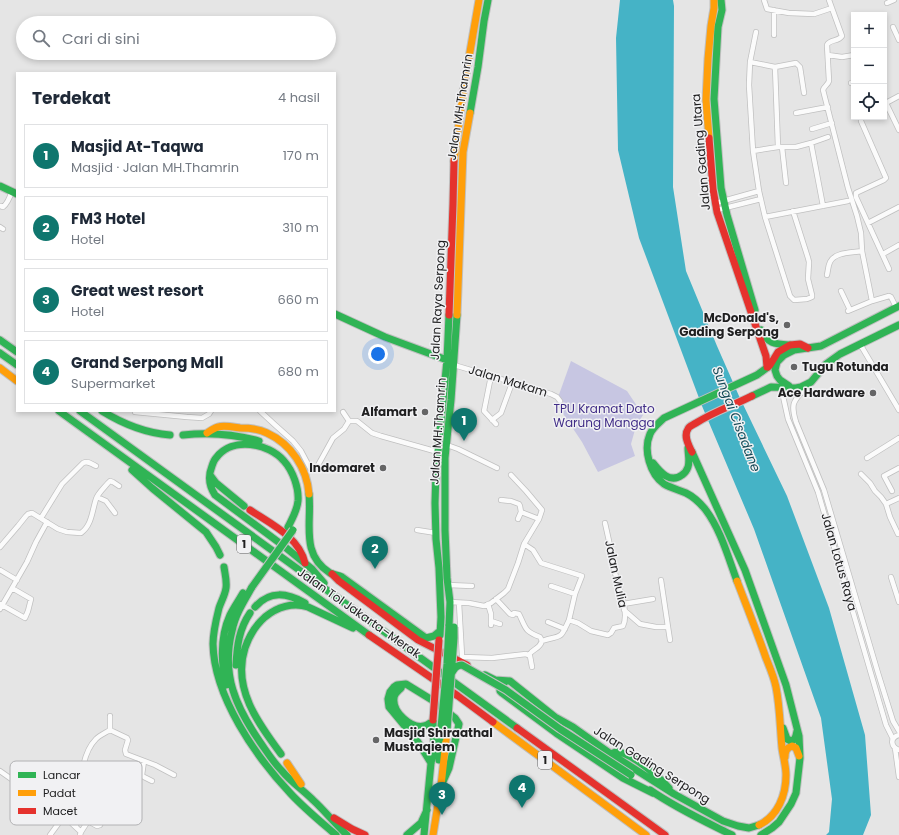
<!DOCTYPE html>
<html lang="id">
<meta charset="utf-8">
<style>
body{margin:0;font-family:Poppins,sans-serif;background:#f6f6f7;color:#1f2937}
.controls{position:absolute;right:12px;top:12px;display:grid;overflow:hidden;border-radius:0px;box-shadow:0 2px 6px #0003}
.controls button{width:36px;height:36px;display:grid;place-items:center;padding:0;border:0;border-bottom:1px solid #e0e1e3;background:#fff;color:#1f2937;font:20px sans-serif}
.you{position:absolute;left:378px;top:354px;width:14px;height:14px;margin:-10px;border:3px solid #fff;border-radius:50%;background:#1a73e8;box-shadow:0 0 0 6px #1a73e833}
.badge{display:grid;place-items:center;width:26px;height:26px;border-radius:50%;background:#0f766e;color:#fff;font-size:13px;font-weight:700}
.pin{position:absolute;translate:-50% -33px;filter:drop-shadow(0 1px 2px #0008)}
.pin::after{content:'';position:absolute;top:21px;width:14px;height:12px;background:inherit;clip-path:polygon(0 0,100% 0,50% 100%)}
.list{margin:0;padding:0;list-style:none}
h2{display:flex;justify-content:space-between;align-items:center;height:52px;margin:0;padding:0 16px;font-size:17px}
h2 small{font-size:13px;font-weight:400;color:#747a83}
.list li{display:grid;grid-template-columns:26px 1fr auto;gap:12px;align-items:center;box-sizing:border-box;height:64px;margin:0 8px 8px;padding:0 8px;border:1px solid #e0e1e3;border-radius:0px}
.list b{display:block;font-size:15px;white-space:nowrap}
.list p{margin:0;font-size:13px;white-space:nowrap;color:#747a83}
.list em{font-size:13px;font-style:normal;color:#747a83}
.icon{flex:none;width:22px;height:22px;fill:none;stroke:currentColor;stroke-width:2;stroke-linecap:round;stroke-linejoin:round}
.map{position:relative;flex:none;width:899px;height:835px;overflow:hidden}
.search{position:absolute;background:#fff;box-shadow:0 2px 6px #0003;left:16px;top:16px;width:320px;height:44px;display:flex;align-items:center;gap:10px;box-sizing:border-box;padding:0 14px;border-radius:22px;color:#747a83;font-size:15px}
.panel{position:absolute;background:#fff;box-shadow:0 2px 6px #0003;left:16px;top:72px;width:320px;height:340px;border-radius:0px}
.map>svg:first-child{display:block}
</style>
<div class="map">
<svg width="899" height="835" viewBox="0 0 899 835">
<rect width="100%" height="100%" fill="#e5e5e5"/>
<path fill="#c7c6e2" d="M571 361 627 391 643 415 636 426 631 444 635 456 598 472 582 442 556 403Z"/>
<path fill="#45b3c6" d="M620 0H673L674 6 673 187 686 271 717 346 739 396 787 496 829 608 865 735 871 815 863 835H826L829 832 832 799 821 718 754 529 702 406 639 238 618 150 616 38Z"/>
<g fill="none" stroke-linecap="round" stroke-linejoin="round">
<defs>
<path id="street" d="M764 0 767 9 789 13 814 14 832 8
M829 0 842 36C838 42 830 39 827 45L829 81C828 85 824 86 823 90L848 188 857 216 861 233 862 251 872 301
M887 3 894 0
M893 27 899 40
M756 32 750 62 749 85 753 151 759 191 765 217 790 296 794 300 807 299 812 297V295L808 279 809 262 808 258 793 211
M774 35V10
M828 55 842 57 854 55
M750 62 775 67 796 63 800 67 804 93
M775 67 778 147
M851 83 854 82
M884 99 899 130
M884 104 899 96
M796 113 828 107
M861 117V121L886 178 884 180 858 192 856 193V197L889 269
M812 129 832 123
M811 143 823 206
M782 147 786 183
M753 151 778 147H796L811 143 828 137
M716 203 759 191
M0 206 3 207C8 203 10 197 12 191
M717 210 761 199
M765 217 848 201
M868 223 899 207
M0 227 3 229
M883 254 899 245
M827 275C828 271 828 266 830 262 835 252 851 253 862 251
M841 291 850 310
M848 311 872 301 889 296 891 297 896 307
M860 344 899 410
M454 365 551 394 557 397 560 401
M491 376 484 411 496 424
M807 386C794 401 790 402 796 422L824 490 878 673 893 721 899 731
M781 387 788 419 818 492 886 725 893 739
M260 411 274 424 293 441 301 451 310 468 313 469 317 467 333 438 344 429 349 421
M135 412 187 417 202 418 209 414 211 411
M343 412 349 421
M492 420 501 413 512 383
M349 421H357L372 433 381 436 438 452
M447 445 458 449 497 468
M867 458 899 438
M861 474 870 483 875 491 881 497 886 504 899 498
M892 491 884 476 899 468
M97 497 106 501 115 513
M501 500 511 501 519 504 520 506 521 512
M886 504 890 517 898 534
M41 518 62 484 83 463C88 460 91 464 96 466
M518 519 521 512 539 519
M417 530 436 533
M524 544 533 550 541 563 582 576 575 594 569 620
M0 547 18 526 26 516 28 514 32 513 58 529 67 532 81 533C92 525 92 511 96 499 98 493 104 488 108 483L110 481 113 482 119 486
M0 570 17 580
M891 577 899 602
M661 580 668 627
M448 585 472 586
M551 586 575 594
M496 599 510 614 513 615 514 613 519 614C526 628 524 631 540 637L542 641
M450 602 469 603 484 606 491 603 504 593 508 589 518 563 524 544 539 519 542 510 526 491 511 475
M459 603 462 656 463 657 492 658 526 654 530 656 532 667
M0 604 25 618 28 611 31 599 12 588
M488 604 491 614V625
M623 604 653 599
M0 609 27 562 36 542 47 522
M624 610 640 624 656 627H668L670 640
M491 621 500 624
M548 622 565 629
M529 655C533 648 539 650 542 641 562 634 559 642 569 620L578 623 591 631 608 635 611 633 614 628 623 626C630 612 617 583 614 569 612 563 612 556 611 550 609 541 607 532 605 523
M110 730 127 738 128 740 125 750 126 754 155 765 174 775
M110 730V716
M899 735C889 738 891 747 899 750
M895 748 899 777
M144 761 142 775 144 777 152 781
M0 771 64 816 81 832
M88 821 94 795 91 788 81 783C82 768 85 750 96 739 100 735 105 733 110 730
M76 827V819L82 797 81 783
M50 835 64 816
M80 835 81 832 88 821 97 826 100 825 119 789"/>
<path id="fast" d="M721 0 722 10 718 27 714 99 721 188 727 215 755 310
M470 113 478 67 484 21 488 0
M0 186 17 194
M335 314 385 337 447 360
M761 330C768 344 775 344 790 345
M0 340 17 352
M0 353 17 365
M789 386 780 380 777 376 775 370 777 362 784 355 794 350 821 346 899 306
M752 396 771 387 796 388 801 387 811 382 826 364 840 354 899 325
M59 411 369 635
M80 411 517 728
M102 411C123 424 145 433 170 435
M183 435C209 432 234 434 259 441
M692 452 745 570 786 685 799 736 800 758 796 793 791 804 779 822 772 828 761 835
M653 463C660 472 670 484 682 475 685 473 687 470 688 467 690 461 688 454 688 448
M132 470 152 488 206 532 216 547 220 555
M210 475 216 483 244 506
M309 494C312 523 300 554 330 573 334 575 338 575 342 577L426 638 434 636 440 631
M288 527C292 519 297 511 298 501 299 488 293 471 284 461 269 443 232 436 216 458 214 460 213 463 212 466 208 476 209 486 215 495L285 547 312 569 324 583
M224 567C225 574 227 581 226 588 225 595 221 602 219 608 216 620 213 632 213 644 214 697 256 757 291 794 305 809 321 822 336 835
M737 581C728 557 721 530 705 509 700 503 694 497 686 493 679 490 671 488 664 484 650 474 643 450 650 434 653 427 659 423 664 418L757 375 768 367
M252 587C244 601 235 615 232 631 221 675 236 707 260 742 267 752 273 762 282 771 291 782 303 790 313 800 325 811 335 824 347 835
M255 607C270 590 287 593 305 603
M449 626 450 602 447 578 445 530V458L451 400 457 315
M440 635 441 617 439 568 436 539 435 503 436 471 447 360 449 315
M236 665C237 646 239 629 250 613
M485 675 495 680 510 681 555 717 573 727 611 754 674 794 723 821 738 826 749 828 759 825
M504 683 500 688V691L502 693 556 733 623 778 653 793
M226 685C221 662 220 637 230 615 234 607 239 600 243 593
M401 688C398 691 394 694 394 698 392 712 411 729 424 726 428 725 430 723 433 721
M783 728 787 739 791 741C796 740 796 735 797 731
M281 754C258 723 232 688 245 648 249 636 256 625 265 617 277 607 293 602 308 607L353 628
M611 754C613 753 615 752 617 752 631 752 660 778 669 788
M439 760 440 738
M431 763 418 742 389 707 388 699 390 692 394 687 397 685 406 684 432 700 455 718 459 724 449 768 441 786
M650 790C676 808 704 821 732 835
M407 835 421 823 427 810
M424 835 431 763 434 749 433 720"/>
<path id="slow" d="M709 138 706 100 708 59 711 26 714 8V0
M454 161 463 92 479 0
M457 315 463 152 470 113
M0 368 17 381
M207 433C210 431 214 428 218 427 224 425 233 427 240 428 249 428 259 429 267 433 291 444 307 468 309 494
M737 581C747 607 757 632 766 658 770 668 774 677 776 687 780 707 780 727 782 748 783 756 786 766 786 775 786 795 778 816 759 825
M493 722 646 835
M785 757C785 752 786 748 792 746L796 748 799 756
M287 763 301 784
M433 835 441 786 447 731"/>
<path id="jam" d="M709 138 713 189 717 212 766 356 767 367
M449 315 453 204 454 161
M768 367 770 365 778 352 790 345 800 344 808 348
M692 452C689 446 683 436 688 429 689 426 693 425 696 423 713 412 734 405 752 396
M250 510C271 524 299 537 305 563
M332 574 339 581 418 640 467 665
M369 635 458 696 493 722
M517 728 665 835
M334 818 352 829 365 835"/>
</defs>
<use href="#street" stroke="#c0c0c0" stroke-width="6"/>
<use href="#fast" stroke="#c0c0c0" stroke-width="9"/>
<use href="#slow" stroke="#c0c0c0" stroke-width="9"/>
<use href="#jam" stroke="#c0c0c0" stroke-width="9"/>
<use href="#street" stroke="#fbfbfb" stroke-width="4.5"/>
<use href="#fast" stroke="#30b455" stroke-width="7"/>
<use href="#slow" stroke="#ff9f0a" stroke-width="7"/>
<use href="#jam" stroke="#e5322d" stroke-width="7"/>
<defs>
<path id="fast-bridge" d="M252 587 293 530
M450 676C453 671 455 665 462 665L506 690 560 729 631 775
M447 731 454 638V627
M440 738 447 664 449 626"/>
<path id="jam-bridge" d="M433 720 439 640"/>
</defs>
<use href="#fast-bridge" stroke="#c0c0c1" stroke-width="9" stroke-linecap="butt"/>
<use href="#jam-bridge" stroke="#c0c0c1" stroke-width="9" stroke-linecap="butt"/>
<use href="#fast-bridge" stroke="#30b455" stroke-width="7"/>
<use href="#jam-bridge" stroke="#e5322d" stroke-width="7"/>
</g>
<g fill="#656566" stroke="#f1f1f3" stroke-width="1.5">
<circle cx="787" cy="325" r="4"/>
<circle cx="794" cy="367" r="4"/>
<circle cx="873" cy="393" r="4"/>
<circle cx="425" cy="412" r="4"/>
<circle cx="383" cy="468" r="4"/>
<circle cx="376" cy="740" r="4"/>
</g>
<g text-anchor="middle" stroke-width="3" stroke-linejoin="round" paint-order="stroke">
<g fill="#f1f1f3" stroke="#5f5f60" stroke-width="1">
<rect x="237" y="535" width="14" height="18" rx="3"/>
<rect x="538" y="751" width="14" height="18" rx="3"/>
</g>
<g font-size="11" font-weight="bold" fill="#202021">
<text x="244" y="548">1</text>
<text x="545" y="764">1</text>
</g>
<g font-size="12" fill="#202021" stroke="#f1f1f3">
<text transform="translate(460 107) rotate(-81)" y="4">Jalan MH.Thamrin</text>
<text transform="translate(701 152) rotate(-95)" y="4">Jalan Gading Utara</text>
<text transform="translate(438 300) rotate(-87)" y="4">Jalan Raya Serpong</text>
<text transform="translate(508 381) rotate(17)" y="4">Jalan Makam</text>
<text transform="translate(438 431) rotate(-86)" y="4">Jalan MH.Thamrin</text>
<text transform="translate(839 562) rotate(74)" y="4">Jalan Lotus Raya</text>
<text transform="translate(616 574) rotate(78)" y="4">Jalan Mulia</text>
<text transform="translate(359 613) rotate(35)" y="4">Jalan Tol Jakarta–Merak</text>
<text transform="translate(652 765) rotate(32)" y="4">Jalan Gading Serpong</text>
</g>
<g font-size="12" font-weight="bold" fill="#202021" stroke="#f1f1f3" text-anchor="end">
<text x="779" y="322">McDonald's,<tspan x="779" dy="14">Gading Serpong</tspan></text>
<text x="802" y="371" text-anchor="start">Tugu Rotunda</text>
<text x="865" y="397">Ace Hardware</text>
<text x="417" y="416">Alfamart</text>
<text x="375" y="472">Indomaret</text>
<text x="384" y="737" text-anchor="start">Masjid Shiraathal<tspan x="384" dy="14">Mustaqiem</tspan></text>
</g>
<g font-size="12" fill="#402c87" stroke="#f1f1f3">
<text x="604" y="413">TPU Kramat Dato<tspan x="604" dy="14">Warung Mangga</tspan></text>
</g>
<g font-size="13" font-style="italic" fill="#164a57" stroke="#f1f1f3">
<text transform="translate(737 419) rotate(69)" y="5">Sungai Cisadane</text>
</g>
</g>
<rect x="10" y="761" width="132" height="64" rx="6" fill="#f1f1f3" stroke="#b2b2b4" stroke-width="1"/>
<rect x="18" y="772" width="18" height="6" fill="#30b455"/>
<rect x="18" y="790" width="18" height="6" fill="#ff9f0a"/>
<rect x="18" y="808" width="18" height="6" fill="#e5322d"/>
<g font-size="11" fill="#202021">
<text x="43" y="779">Lancar</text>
<text x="43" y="797">Padat</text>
<text x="43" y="815">Macet</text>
</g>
</svg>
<div class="controls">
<button>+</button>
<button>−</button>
<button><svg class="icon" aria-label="locate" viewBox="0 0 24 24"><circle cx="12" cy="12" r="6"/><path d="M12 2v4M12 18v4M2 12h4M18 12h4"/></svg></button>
</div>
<div class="you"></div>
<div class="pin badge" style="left:464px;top:441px">1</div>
<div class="pin badge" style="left:375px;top:569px">2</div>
<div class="pin badge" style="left:442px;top:815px">3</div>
<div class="pin badge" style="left:522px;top:808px">4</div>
<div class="search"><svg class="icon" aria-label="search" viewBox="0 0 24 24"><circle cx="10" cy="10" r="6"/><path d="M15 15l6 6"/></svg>Cari di sini</div>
<section class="panel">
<h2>Terdekat<small>4 hasil</small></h2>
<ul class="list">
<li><span class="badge">1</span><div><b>Masjid At-Taqwa</b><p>Masjid · Jalan MH.Thamrin</p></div><em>170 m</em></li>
<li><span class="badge">2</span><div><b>FM3 Hotel</b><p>Hotel</p></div><em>310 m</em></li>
<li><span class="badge">3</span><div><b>Great west resort</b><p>Hotel</p></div><em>660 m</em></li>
<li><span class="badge">4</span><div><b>Grand Serpong Mall</b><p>Supermarket</p></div><em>680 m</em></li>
</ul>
</section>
</div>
